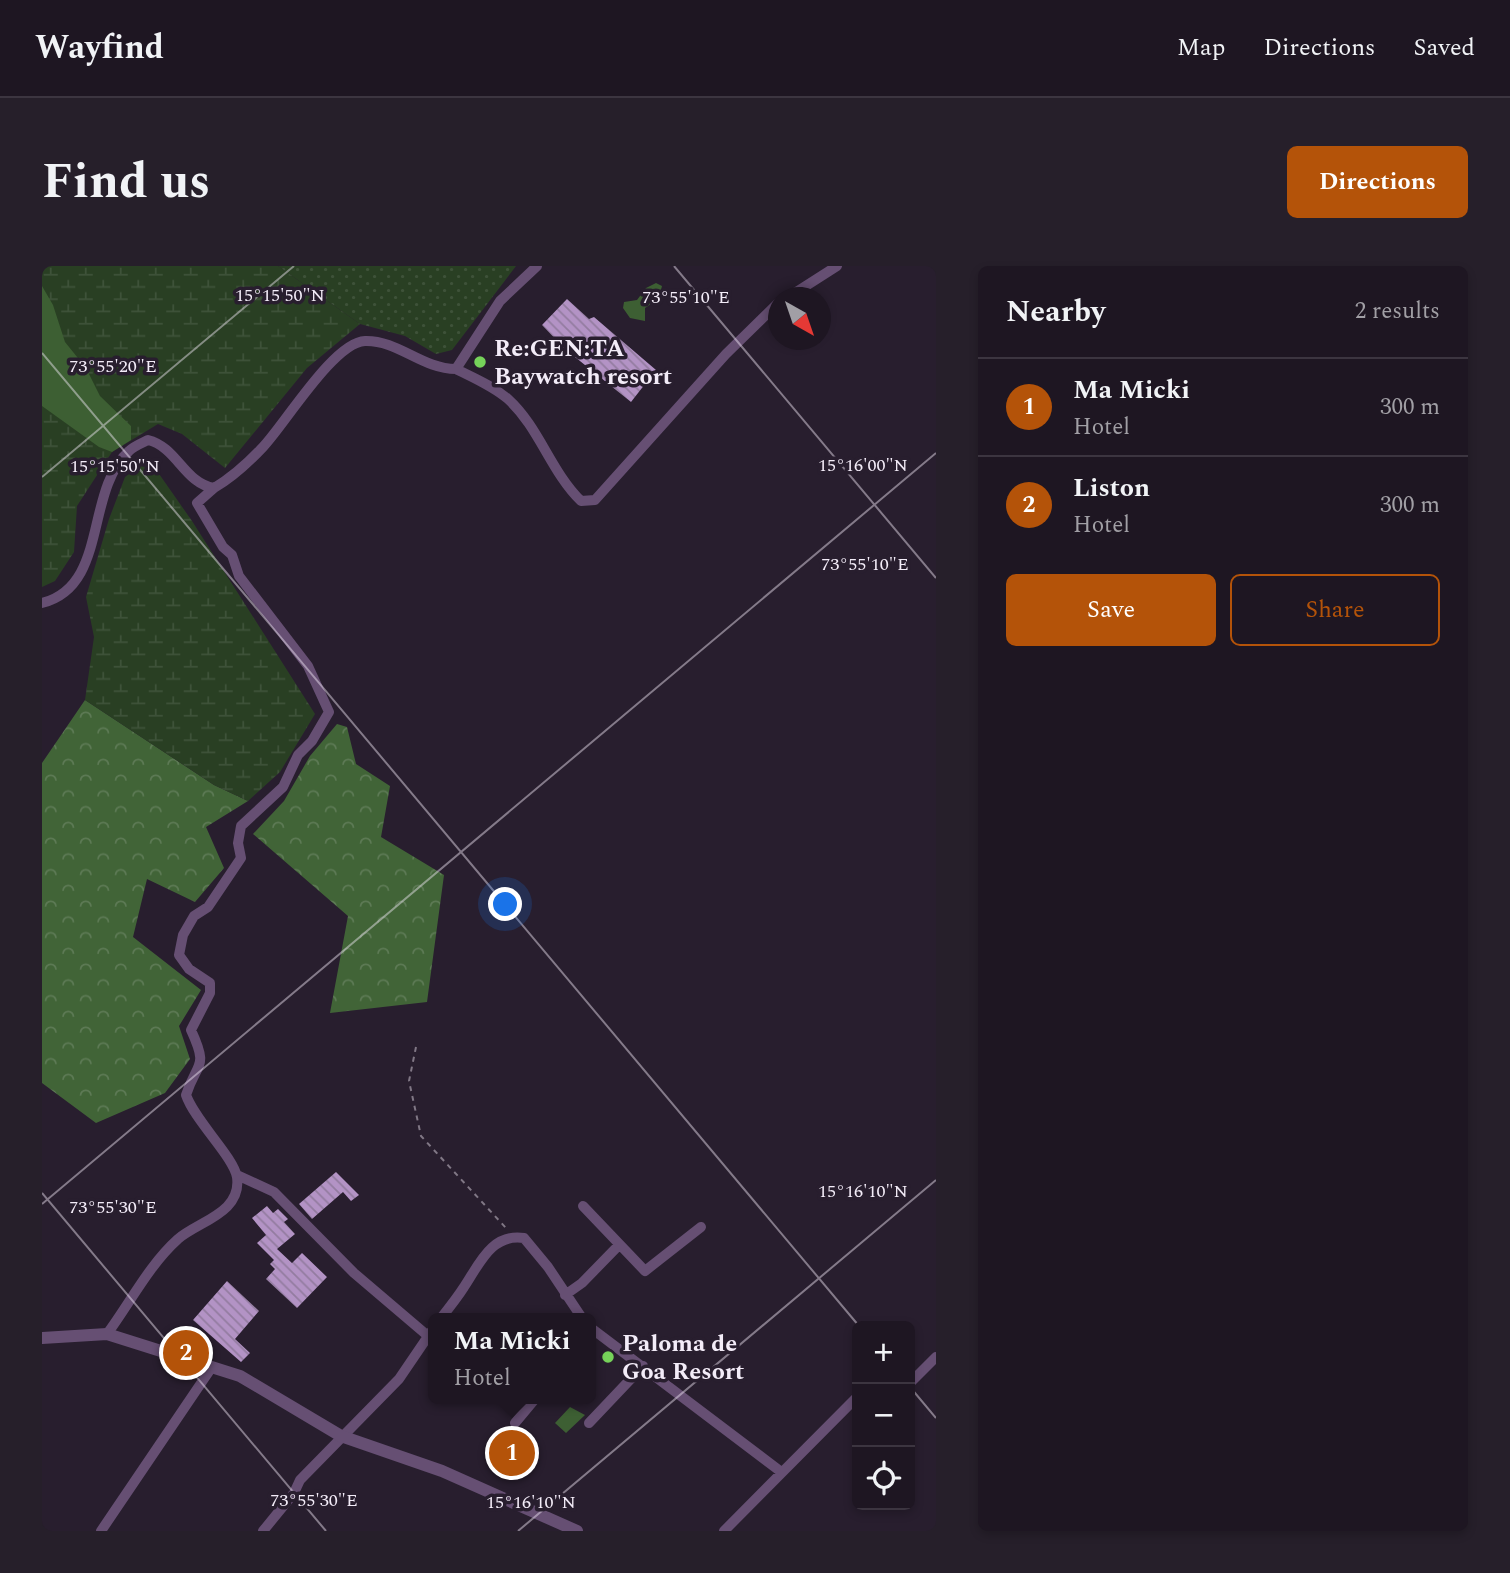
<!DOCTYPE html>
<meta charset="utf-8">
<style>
body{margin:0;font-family:Spectral,serif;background:#261f2a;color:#f1f3f6}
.controls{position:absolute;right:21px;bottom:21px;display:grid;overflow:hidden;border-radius:10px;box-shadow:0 4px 10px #0003}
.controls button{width:63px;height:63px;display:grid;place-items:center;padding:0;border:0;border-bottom:2px solid #3c3540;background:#1e1622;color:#f1f3f6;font:35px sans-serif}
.compass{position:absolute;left:726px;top:21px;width:63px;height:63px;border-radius:50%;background:#1e1622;box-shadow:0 4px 10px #0003;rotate:140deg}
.you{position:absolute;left:464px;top:639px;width:24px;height:24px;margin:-18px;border:5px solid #fff;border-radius:50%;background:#1a73e8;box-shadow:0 0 0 10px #1a73e833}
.badge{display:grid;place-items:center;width:46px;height:46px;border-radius:50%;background:#b45309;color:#fff;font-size:23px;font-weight:700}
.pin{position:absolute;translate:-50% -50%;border:4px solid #fff;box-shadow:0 2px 7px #0006}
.popup{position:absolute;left:386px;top:1047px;width:168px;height:91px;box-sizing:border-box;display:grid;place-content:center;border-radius:10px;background:#1e1622;filter:drop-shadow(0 2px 5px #0005);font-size:23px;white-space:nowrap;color:#a19fa5}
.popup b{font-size:26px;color:#f1f3f6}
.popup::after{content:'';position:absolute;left:50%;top:100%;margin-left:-14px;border:14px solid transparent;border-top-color:#1e1622}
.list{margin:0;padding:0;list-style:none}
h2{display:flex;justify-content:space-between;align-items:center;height:91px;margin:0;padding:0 28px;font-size:30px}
h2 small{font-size:23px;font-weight:400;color:#a19fa5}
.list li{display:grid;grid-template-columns:46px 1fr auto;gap:21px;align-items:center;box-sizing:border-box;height:98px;padding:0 28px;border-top:2px solid #3c3540}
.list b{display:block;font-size:26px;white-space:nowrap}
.list p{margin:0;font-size:23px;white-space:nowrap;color:#a19fa5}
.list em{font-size:23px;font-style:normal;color:#a19fa5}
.actions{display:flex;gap:14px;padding:21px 28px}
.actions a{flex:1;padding:16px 0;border:2px solid #b45309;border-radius:10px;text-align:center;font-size:24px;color:#b45309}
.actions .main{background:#b45309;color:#fff}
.icon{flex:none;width:38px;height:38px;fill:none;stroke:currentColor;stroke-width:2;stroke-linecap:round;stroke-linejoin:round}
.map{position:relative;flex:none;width:894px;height:1265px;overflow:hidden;border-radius:10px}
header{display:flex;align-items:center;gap:42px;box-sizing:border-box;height:98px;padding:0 35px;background:#1e1622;border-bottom:2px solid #3c3540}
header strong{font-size:33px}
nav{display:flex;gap:38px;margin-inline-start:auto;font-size:24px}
.intro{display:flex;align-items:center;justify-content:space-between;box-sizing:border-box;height:168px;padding:0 42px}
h1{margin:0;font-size:49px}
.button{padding:18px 32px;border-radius:10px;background:#b45309;color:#fff;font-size:24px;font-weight:700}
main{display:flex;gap:42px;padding:0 42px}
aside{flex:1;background:#1e1622;border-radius:10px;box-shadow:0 4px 10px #0003}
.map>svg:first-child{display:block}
</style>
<header>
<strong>Wayfind</strong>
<nav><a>Map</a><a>Directions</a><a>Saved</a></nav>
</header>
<div class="intro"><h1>Find us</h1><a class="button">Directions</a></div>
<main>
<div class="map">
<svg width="894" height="1265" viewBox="0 0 894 1265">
<defs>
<pattern id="grass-dots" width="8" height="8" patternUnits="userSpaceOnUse" patternTransform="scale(1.75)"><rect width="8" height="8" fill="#293f23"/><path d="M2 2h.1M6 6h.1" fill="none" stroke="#3e5239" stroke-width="1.8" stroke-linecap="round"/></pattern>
<pattern id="forest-crowns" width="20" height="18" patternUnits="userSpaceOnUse" patternTransform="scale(1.75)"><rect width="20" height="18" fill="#416437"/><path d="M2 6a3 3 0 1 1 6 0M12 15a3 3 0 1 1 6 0" fill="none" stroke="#5d7a55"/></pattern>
<pattern id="wetland-marsh" width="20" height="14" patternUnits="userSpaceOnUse" patternTransform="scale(1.75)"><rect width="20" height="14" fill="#293f23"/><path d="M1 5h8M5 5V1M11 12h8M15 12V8" fill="none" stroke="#3e5239"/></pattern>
<pattern id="building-back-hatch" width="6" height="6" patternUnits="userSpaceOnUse" patternTransform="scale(1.75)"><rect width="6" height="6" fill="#b393c5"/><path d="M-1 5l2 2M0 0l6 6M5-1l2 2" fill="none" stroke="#937ca0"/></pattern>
</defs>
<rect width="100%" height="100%" fill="#281e2e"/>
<path fill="url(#grass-dots)" d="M236 0H474L410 84 394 88 363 70 318 58Z"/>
<path fill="url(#forest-crowns)" d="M43 434 172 519 206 535 164 561 182 602 153 636 105 613 91 671 159 724 137 760 148 793 123 827 54 857 0 817V497Z
M295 458 305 461 314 498 348 520 339 571 402 609 385 736 288 747 306 650 211 568 242 535 268 490Z"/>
<path fill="url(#wetland-marsh)" d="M0 0H236L318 58 265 102 183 202 140 168 116 158 70 186 35 240 32 286 13 315 0 321Z
M104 196 115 205 150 255 273 448 238 506 206 535 172 519 43 434 52 371 44 331 67 253 83 211Z"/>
<path fill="#3d5f33" d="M614 17 620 20C618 31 613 36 603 42V55L588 52 581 42 582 36 595 34 604 22Z
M0 20 11 39 23 76 44 102 58 130 89 160V174L70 186 57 181 0 140Z
M528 1141 543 1149 524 1167 513 1157Z"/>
<path fill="url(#building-back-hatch)" d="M525 33 547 53 552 51 614 104 589 136 523 83 500 59Z
M294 906 317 929 309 935 301 926 270 953 257 938Z
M225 940 231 947 236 943 246 953 242 956 253 968 235 983 250 997 260 987 285 1011 255 1042 224 1013 233 1003 228 998 232 994 215 977 224 969 210 952Z
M185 1015 217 1045 193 1073 208 1087 199 1096 151 1054Z"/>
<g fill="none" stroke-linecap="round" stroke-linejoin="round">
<path stroke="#807785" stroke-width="2" stroke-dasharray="5 5" stroke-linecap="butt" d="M374 781 367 815 379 870 464 962"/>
<path stroke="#664f73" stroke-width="10" d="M745 32 795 0
M414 103C432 112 451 120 466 133 497 161 509 206 539 235L553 234 684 88 736 37
M0 337C67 320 42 226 87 185 92 180 100 177 106 174 135 181 142 217 172 222 191 211 206 197 221 181 243 158 292 76 323 75 356 74 380 103 414 103L458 35 495 0
M195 909 232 926 312 1007 386 1070
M541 940 603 1005 659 961
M523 1029 540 1017 577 979
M399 1052C407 1042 415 1032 422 1021 437 999 449 967 482 972L506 1001 540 1052
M549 1062 738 1205
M65 1068C88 1037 107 999 136 973 157 955 200 947 195 911 191 890 153 855 144 829 155 795 167 803 149 764L168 727V717L147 703 137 689 141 669 152 650 166 641 199 592 196 577 199 560 241 521 256 489 270 475 287 446 266 400 197 310 190 289 181 281 155 237 172 222
M868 1117 894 1091
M473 1157 493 1133
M547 1157 601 1100
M59 1265 170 1101
M221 1265 252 1227 258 1214 357 1113 391 1063
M682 1265 815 1131"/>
<path stroke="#664f73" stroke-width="12" d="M0 1072 65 1068 198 1110 299 1170 400 1205 535 1265"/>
</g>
<path fill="none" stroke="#f3ecf8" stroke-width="2" stroke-opacity="0.45" d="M632 0 894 312M0 87 817 1060M0 211 252 0M0 927 284 1265M0 938 894 187M868 1121 894 1152M476 1265 894 914"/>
<g fill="#76d25a" stroke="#281e2e" stroke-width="2.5">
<circle cx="438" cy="96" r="7"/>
<circle cx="566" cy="1091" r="7"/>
</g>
<g text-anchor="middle" stroke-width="7" stroke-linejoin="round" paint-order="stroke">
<g font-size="24" font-weight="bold" fill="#f3ecf8" stroke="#281e2e" text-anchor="start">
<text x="452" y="90">Re:GEN:TA<tspan x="452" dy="28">Baywatch resort</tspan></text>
<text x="580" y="1085">Paloma de<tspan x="580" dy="28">Goa Resort</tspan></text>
</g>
</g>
<g font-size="18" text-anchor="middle" fill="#f3ecf8" stroke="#281e2e" stroke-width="7" stroke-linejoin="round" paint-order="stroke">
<text x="238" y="35">15°15'50"N</text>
<text x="644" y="37">73°55'10"E</text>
<text x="71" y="106">73°55'20"E</text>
<text x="821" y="205">15°16'00"N</text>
<text x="73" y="206">15°15'50"N</text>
<text x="823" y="304">73°55'10"E</text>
<text x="821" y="931">15°16'10"N</text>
<text x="71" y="947">73°55'30"E</text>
<text x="272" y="1240">73°55'30"E</text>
<text x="489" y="1242">15°16'10"N</text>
</g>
</svg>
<div class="controls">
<button>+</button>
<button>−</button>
<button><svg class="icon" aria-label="locate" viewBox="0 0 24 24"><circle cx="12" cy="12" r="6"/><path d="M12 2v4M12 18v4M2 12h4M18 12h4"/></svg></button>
</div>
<svg class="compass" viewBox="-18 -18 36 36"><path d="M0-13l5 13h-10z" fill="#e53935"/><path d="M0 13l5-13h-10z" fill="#a19fa5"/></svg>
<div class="you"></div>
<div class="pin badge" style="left:470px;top:1187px">1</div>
<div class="popup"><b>Ma Micki</b>Hotel</div>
<div class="pin badge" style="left:144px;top:1087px">2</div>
</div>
<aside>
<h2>Nearby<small>2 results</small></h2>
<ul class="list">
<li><span class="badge">1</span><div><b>Ma Micki</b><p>Hotel</p></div><em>300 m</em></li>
<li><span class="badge">2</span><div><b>Liston</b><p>Hotel</p></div><em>300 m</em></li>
</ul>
<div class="actions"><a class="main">Save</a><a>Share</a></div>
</aside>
</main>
